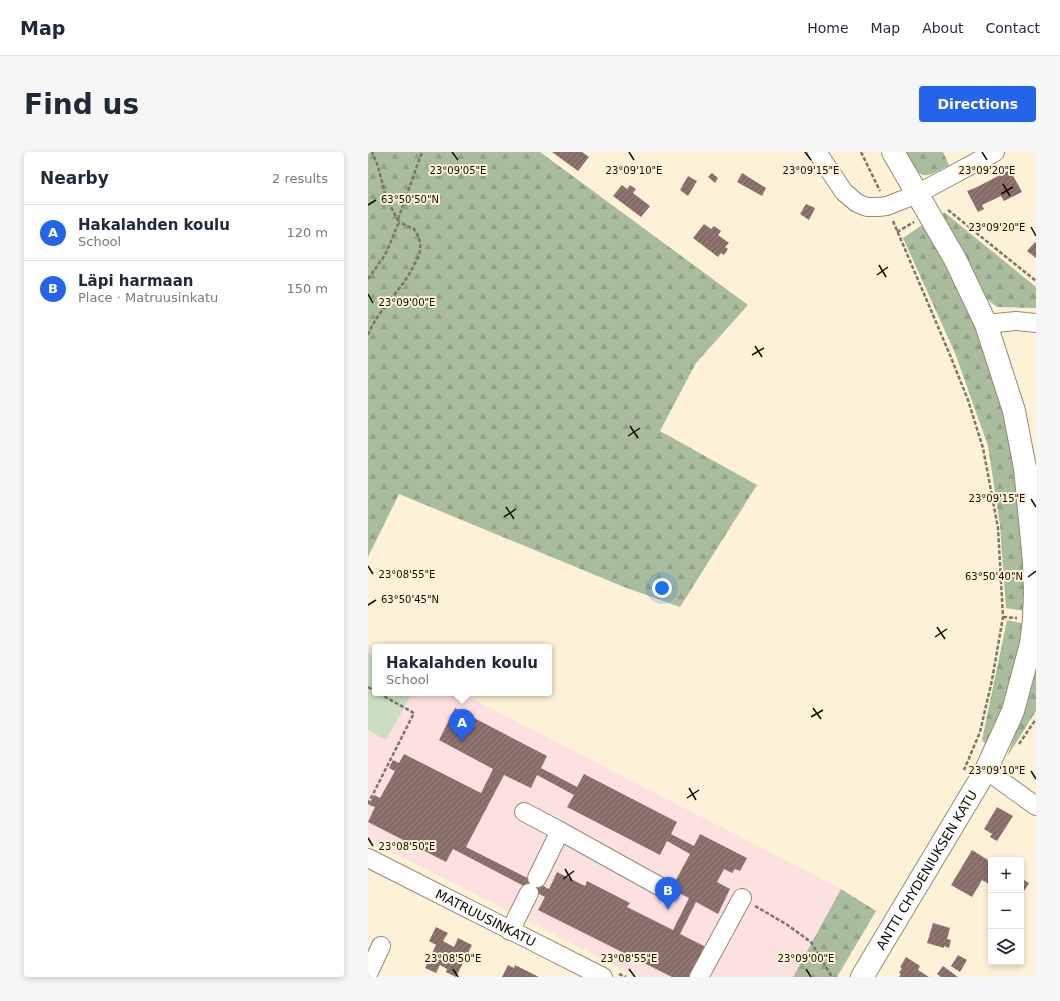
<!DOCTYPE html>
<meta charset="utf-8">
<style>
body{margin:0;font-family:"DejaVu Sans",sans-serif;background:#f6f6f7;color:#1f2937}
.controls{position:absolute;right:12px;bottom:12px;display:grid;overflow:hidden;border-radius:4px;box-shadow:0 2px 6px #0003}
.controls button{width:36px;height:36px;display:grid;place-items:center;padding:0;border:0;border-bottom:1px solid #e0e1e3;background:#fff;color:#1f2937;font:20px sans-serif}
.you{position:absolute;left:294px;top:436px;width:14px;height:14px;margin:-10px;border:3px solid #fff;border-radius:50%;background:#1a73e8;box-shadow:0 0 0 6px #1a73e833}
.badge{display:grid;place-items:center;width:26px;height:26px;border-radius:50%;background:#2563eb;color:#fff;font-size:13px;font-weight:700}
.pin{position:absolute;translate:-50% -33px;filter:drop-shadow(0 1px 2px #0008)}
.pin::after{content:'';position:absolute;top:21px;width:14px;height:12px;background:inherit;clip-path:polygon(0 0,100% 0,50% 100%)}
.popup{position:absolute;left:4px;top:492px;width:180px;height:52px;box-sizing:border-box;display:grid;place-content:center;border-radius:4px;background:#fff;filter:drop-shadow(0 1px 3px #0005);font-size:13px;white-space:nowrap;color:#747a83}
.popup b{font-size:15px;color:#1f2937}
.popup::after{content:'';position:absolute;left:50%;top:100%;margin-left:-8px;border:8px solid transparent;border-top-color:#fff}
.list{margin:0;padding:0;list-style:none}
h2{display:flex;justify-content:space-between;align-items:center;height:52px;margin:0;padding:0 16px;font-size:17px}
h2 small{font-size:13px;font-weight:400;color:#747a83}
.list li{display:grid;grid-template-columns:26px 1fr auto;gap:12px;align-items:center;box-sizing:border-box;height:56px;padding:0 16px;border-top:1px solid #e0e1e3}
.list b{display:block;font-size:15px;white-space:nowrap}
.list p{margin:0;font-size:13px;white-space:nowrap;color:#747a83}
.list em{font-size:13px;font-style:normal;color:#747a83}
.icon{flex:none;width:22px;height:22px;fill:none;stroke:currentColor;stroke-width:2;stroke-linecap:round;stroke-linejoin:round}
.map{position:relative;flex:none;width:668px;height:825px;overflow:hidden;border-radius:4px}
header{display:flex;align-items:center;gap:24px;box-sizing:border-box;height:56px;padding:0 20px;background:#fff;border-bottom:1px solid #e0e1e3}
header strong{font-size:19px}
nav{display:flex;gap:22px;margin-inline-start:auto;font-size:14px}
.intro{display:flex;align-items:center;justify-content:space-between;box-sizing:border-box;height:96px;padding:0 24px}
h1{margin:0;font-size:28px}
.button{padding:10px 18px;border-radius:4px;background:#2563eb;color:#fff;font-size:14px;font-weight:700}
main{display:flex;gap:24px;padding:0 24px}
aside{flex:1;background:#fff;border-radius:4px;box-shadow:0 2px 6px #0003}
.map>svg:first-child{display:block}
</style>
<header>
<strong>Map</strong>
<nav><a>Home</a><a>Map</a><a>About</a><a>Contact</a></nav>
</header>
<div class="intro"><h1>Find us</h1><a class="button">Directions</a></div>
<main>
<aside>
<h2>Nearby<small>2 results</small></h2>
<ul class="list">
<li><span class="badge">A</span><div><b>Hakalahden koulu</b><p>School</p></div><em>120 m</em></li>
<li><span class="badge">B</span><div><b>Läpi harmaan</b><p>Place · Matruusinkatu</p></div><em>150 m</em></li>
</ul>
</aside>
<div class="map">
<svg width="668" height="825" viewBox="0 0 668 825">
<defs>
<pattern id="forest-firs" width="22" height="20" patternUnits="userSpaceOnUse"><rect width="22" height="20" fill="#a9bd9e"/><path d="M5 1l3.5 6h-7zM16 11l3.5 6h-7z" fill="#90a187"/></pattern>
<pattern id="building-hatch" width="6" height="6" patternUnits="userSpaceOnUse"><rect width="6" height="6" fill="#8f736e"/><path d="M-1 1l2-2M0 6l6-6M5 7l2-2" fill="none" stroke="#735d58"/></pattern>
</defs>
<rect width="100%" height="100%" fill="#fdf2d7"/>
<path fill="#fce1e0" d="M0 493 7 497V541H93L473 737 425 825H270L0 688Z"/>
<path fill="#cbdec1" d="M0 501 7 505V541H44L18 588 0 578Z"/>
<path fill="url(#forest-firs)" d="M0 0H172L380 153 328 211 292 279 389 333 312 455 256 435 31 342 0 405Z
M537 0H575L581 13C553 29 553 27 537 0Z
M576 60 668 135V156L629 155 619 147 572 64Z
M554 73 580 110 607 168 638 265 652 337 657 459 638 456 632 373 620 294 587 201 535 86Z
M639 468 658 472 633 558 618 593 614 588Z
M668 506V559L639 605 651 571Z
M473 737 508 759 469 825H425Z"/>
<path fill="url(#building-hatch)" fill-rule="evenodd" d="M184 0H214L221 5 210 19Z
M642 18 654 40 636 49 633 44 614 53 616 57 610 60 599 39 607 36Z
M344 21 350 26 347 31 340 25Z
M374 21 398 36 394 44 369 30Z
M320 24 329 29 320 44 312 38Z
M254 33 259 37 262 33 268 37 265 41 282 54 273 65 245 44Z
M438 52 447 56 441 68 432 62Z
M336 72 343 77 346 74 353 79 350 83 361 91 357 95 360 97 356 103 353 101 350 105 325 86Z
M667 90 668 91V106L659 99Z
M87 556 179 604 173 616 209 635 216 622 309 670 303 682 326 694 332 682 379 706 372 719 367 717 364 721 356 717 349 730 362 737 350 762 328 750 312 782 338 795 323 825H304L170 758 177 745 85 697 78 710 0 670 7 655 1 653 6 643 12 646 27 619 21 616 25 608 31 611 36 602 113 641 125 617 71 588ZM136 623 163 636 169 623 206 643 199 655 292 703 299 689 322 702 303 737 321 746 305 778 259 755 262 751 219 729 217 734 189 720 181 737 98 695Z
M629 655 645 664 629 689 622 685 624 682 616 677Z
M604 698 623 710V733L614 728 604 745 583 733Z
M653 726 661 731 656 739 653 737Z
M565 771 582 776 579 787 583 788 581 796 576 794V796L559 791Z
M68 775 80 781 75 789 86 795 90 786 104 793 88 825 78 820 79 817 72 813 68 821 57 816 68 793 61 789Z
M590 803 599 808 592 820 583 814Z
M538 805 552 814 550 818 561 825H531L533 822 531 821 534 816 532 815Z
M140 813 146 816 147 813 171 825H134Z
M575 814 590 825H573L569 822Z"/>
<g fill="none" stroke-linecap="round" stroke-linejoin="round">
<defs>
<g id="minor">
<path d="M449 0 476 40 489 51 499 55H510L519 54 549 42 627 0"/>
<path d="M618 172 648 169 668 171"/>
<path d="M618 618 668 654"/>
<path d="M156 660 192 679"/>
<path id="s1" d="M0 706 235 825"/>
<path d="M169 726 192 679 300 739"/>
<path d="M142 779 161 741"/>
<path d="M0 822 13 794"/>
<path d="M331 825 374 746"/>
</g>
<g id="major">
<path id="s2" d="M494 825 618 618 645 559 663 492 666 467 667 440 666 410 657 316 646 259 618 172 587 107 525 0"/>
</g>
</defs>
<use href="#minor" stroke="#958b72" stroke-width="20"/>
<use href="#major" stroke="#958b72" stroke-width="24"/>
<path stroke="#7d7565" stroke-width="2.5" stroke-dasharray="4 2" stroke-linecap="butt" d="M493 0 512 39
M580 58 668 129
M30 67 54 0
M525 69 582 203 600 248 615 296 630 376 635 465 624 528 612 580 596 618
M529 80 546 70
M0 127 17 103 31 70 18 46 10 14 4 0
M0 183C10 157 35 138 47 111 49 107 52 102 52 97 53 89 50 83 46 77L31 70
M635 465 649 466
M0 535 7 539
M651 592 668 567
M0 652 46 561 10 541
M387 754 418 772 443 790 464 825
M251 822 258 825"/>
<use href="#minor" stroke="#fff" stroke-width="18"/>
<use href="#major" stroke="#fff" stroke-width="22"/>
</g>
<path fill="none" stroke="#110d05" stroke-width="1.5" d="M84 0 90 8M261 0 266 8M437 0 443 8M614 0 619 8M635 32 642 44M633 42 645 35M0 53 8 48M663 75 668 84M511 113 518 125M509 123 520 115M0 142 5 151M387 194 394 205M384 203 396 196M262 274 270 286M260 284 272 276M663 347 668 355M138 355 146 367M136 365 148 357M0 414 5 422M660 425 668 419M0 453 8 448M569 475 577 487M567 485 579 477M445 556 453 567M443 565 455 558M663 619 668 627M321 636 328 648M319 646 331 638M0 686 5 694M197 717 204 729M195 727 206 719M85 817 90 825M261 817 267 825M438 817 443 825"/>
<g text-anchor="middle" stroke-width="4" stroke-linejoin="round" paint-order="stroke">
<g font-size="13" fill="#110d05" stroke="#fdf2d7">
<text dy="5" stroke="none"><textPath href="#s2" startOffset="125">ANTTI CHYDENIUKSEN KATU</textPath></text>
<text dy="5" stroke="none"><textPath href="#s1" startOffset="132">MATRUUSINKATU</textPath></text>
</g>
</g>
<g font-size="10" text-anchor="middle" fill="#110d05" stroke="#fdf2d7" stroke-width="4" stroke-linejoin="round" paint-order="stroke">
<text x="619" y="22">23°09'20"E</text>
<text x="90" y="22">23°09'05"E</text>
<text x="266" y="22">23°09'10"E</text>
<text x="443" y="22">23°09'15"E</text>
<text x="42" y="51">63°50'50"N</text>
<text x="629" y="79">23°09'20"E</text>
<text x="39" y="154">23°09'00"E</text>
<text x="629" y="350">23°09'15"E</text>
<text x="39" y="426">23°08'55"E</text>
<text x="626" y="428">63°50'40"N</text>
<text x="42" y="451">63°50'45"N</text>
<text x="629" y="622">23°09'10"E</text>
<text x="39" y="698">23°08'50"E</text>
<text x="85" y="810">23°08'50"E</text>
<text x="261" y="810">23°08'55"E</text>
<text x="438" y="810">23°09'00"E</text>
</g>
</svg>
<div class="controls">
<button>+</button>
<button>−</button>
<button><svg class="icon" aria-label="layers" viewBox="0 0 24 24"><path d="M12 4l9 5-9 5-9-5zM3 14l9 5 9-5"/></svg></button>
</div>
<div class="you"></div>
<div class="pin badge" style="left:94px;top:590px">A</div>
<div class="popup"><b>Hakalahden koulu</b>School</div>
<div class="pin badge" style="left:300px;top:758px">B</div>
</div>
</main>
